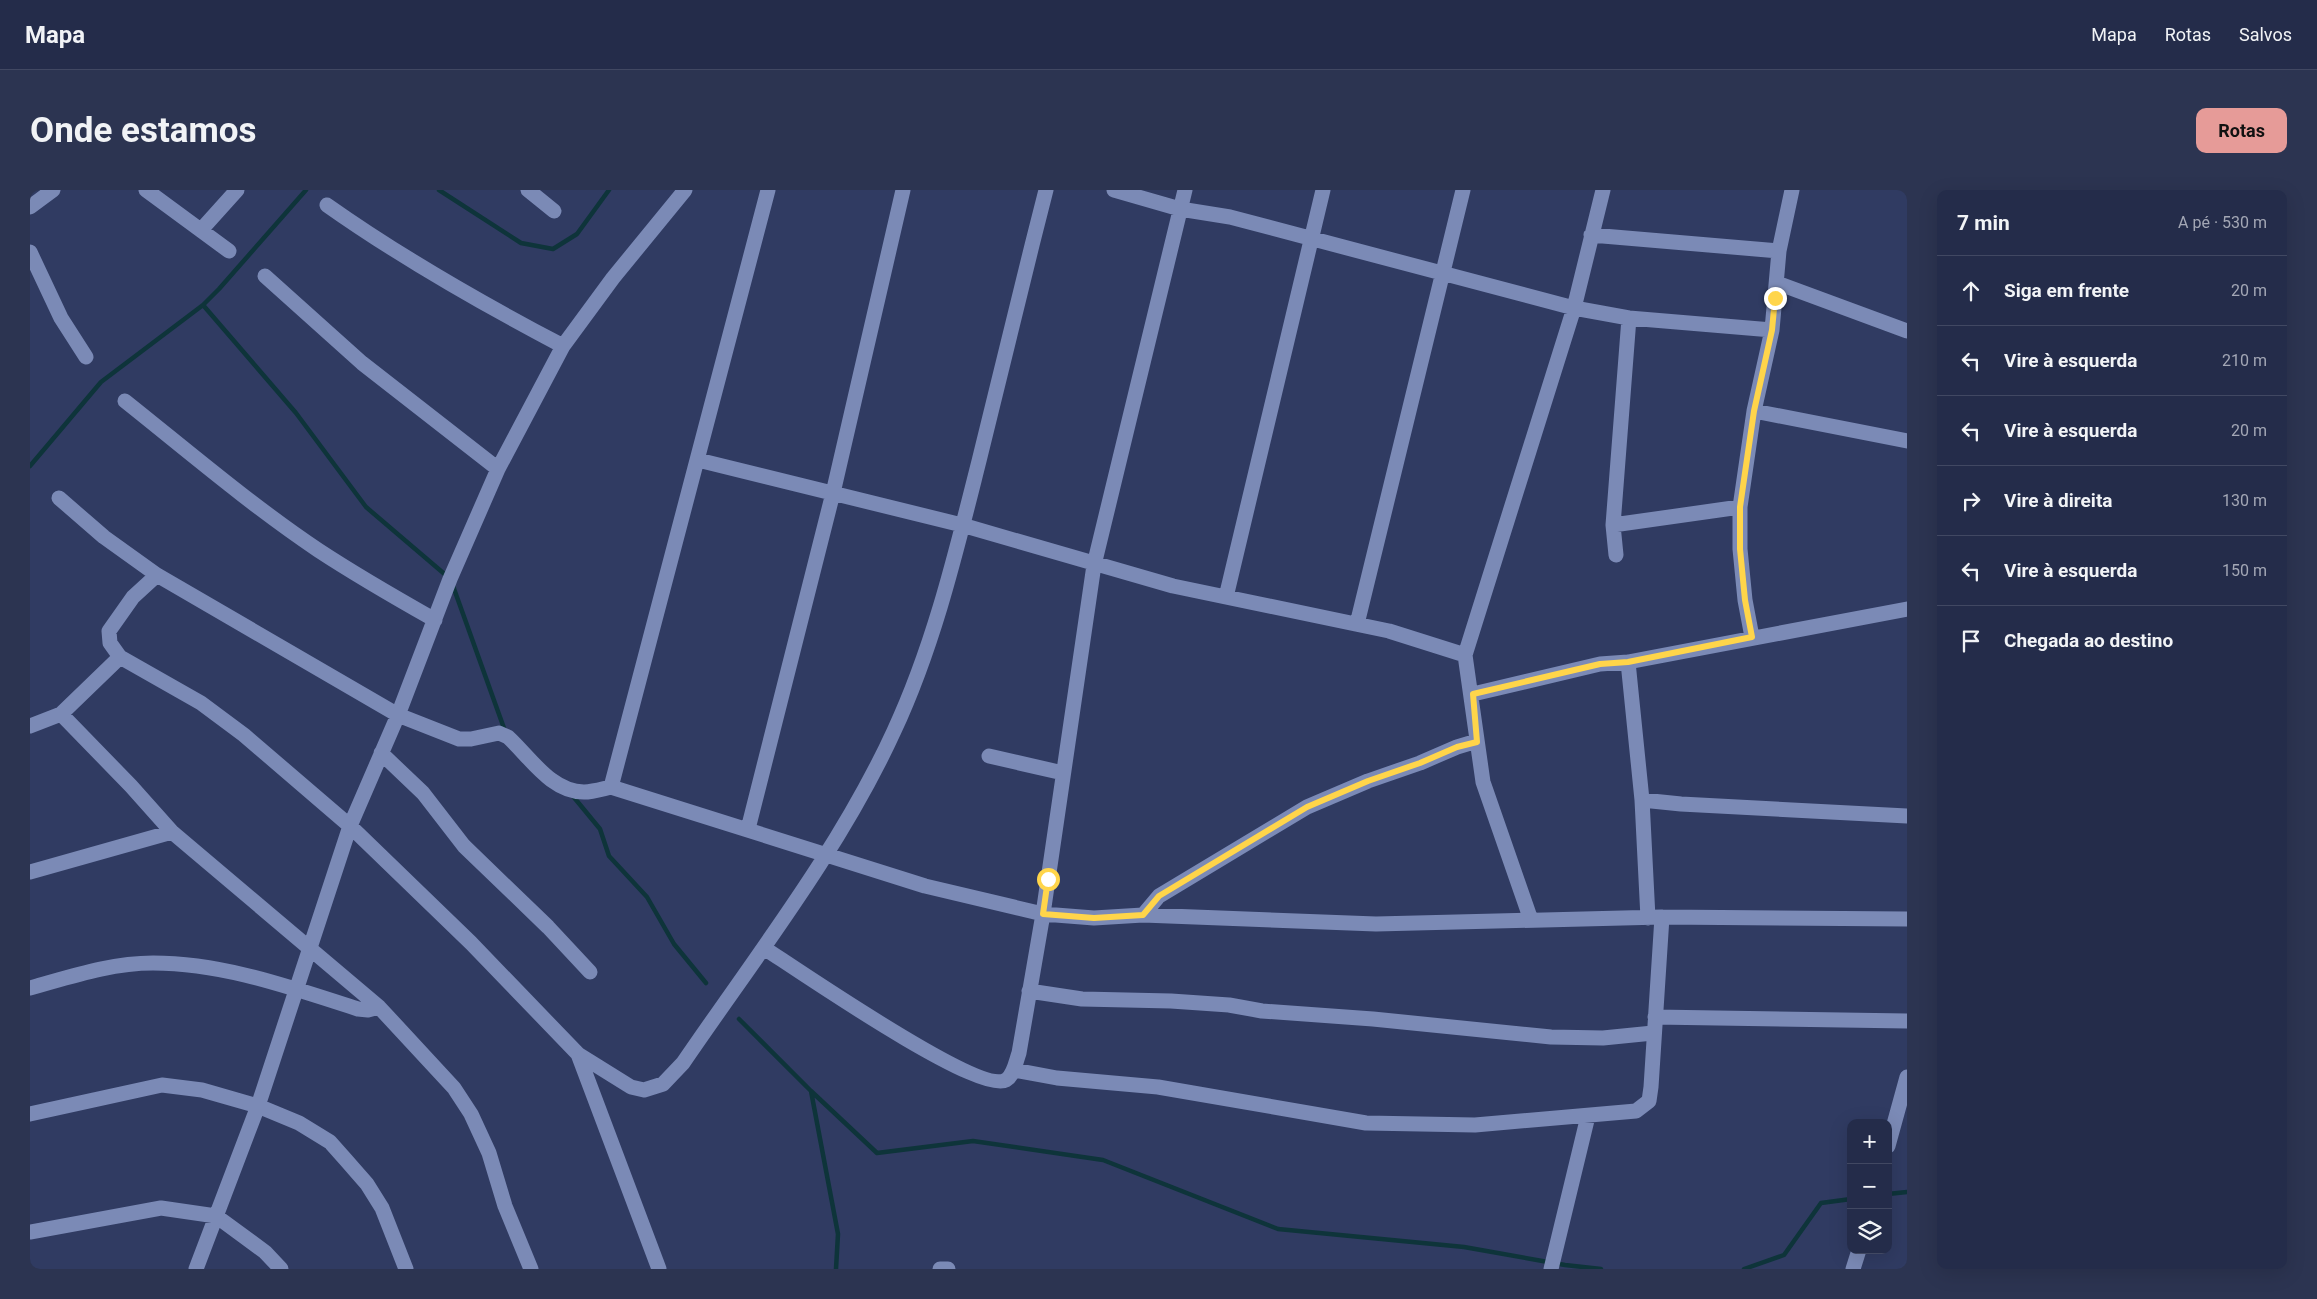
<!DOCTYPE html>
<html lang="pt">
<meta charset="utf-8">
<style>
body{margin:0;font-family:Roboto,sans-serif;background:#2c3451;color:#f1f3f6}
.controls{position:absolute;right:15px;bottom:15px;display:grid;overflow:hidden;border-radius:10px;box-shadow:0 5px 20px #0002}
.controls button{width:45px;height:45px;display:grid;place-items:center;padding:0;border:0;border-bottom:1px solid #414862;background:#242c4a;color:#f1f3f6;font:25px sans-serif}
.stop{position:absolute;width:15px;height:15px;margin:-11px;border:4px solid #ffd54a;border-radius:50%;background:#fff}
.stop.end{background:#ffd54a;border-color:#fff;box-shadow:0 1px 5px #0008}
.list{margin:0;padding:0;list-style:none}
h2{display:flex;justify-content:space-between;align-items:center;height:65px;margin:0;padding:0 20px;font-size:21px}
h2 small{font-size:16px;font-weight:400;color:#a3a7b5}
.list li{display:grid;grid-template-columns:32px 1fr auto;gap:15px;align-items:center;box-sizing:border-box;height:70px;padding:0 20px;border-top:1px solid #414862}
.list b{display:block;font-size:19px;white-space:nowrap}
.list em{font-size:16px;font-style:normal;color:#a3a7b5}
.icon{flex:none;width:28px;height:28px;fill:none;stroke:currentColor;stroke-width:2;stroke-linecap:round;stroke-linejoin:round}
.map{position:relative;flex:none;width:1877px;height:1079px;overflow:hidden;border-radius:10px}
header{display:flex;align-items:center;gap:30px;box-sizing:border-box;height:70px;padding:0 25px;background:#242c4a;border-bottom:1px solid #414862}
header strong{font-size:24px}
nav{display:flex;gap:28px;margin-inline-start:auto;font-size:18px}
.intro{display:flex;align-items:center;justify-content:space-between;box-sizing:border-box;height:120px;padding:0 30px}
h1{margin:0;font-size:35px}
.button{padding:12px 22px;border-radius:10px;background:#e69b98;color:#111;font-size:18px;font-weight:700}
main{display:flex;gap:30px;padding:0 30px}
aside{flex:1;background:#242c4a;border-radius:10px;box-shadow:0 5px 20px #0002}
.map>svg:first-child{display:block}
</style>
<header>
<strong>Mapa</strong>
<nav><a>Mapa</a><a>Rotas</a><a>Salvos</a></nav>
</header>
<div class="intro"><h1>Onde estamos</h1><a class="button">Rotas</a></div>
<main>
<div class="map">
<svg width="1877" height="1079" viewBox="0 0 1877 1079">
<rect width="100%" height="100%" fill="#303b62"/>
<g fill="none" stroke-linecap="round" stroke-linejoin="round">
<path stroke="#0e343a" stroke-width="4.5" d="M276 0 189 99 173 115 266 223 336 317 418 387
M409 0 491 53 523 59 547 44 579 0
M0 276 71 192 173 115
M423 396 475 541
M542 605 570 639 579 666 617 707 644 754 676 793
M709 829 781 901 808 1044 806 1079
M781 901 847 963 943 951 1073 970 1248 1039 1434 1057 1535 1075 1571 1079
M1858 1004 1877 1002
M1714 1079 1754 1065 1791 1013 1821 1009"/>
<path stroke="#7b8ab6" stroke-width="15" d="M116 0 199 61
M498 0 524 21
M1084 0 1150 19 1200 27 1544 118 1599 128 1742 140
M297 15C372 68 451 113 533 156
M0 17 23 0
M171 40 207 0
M1561 45 1749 61
M0 62 31 128 56 167
M235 86 332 173 468 279
M1747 93 1877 141
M95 211C159 262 221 315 288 360 326 385 366 408 405 430
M1724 221 1877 251
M668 270 932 335 1143 396 1359 441 1435 465
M29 308 74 347 127 385 368 525 429 549H441L469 543 478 547C500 567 521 602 554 602 563 602 572 599 581 597L895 696 1013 724 1064 728 1113 725 1346 734 1632 727 1877 729
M1583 335 1710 317
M1586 365 1583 335 1599 128
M127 385 103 407 79 441 80 453 90 467 171 513 214 545 320 636 441 753 548 864 601 897 614 900 633 894 653 873C726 766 810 659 864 541 904 455 926 362 949 271 971 180 993 90 1016 0
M1196 407 1293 0
M1327 434 1433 0
M1722 447 1715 410 1710 359V317L1724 221 1742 140 1749 61 1762 0
M1598 472 1612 610 1618 728
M1443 504 1570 474 1598 472 1877 419
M31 524 101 596 142 642 349 817 424 898 441 924 459 963 475 1016 501 1079
M0 536 31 524 90 467
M351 563 393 603 434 656 518 737 560 782
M959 566 1033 583
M581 597 738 0
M1612 610 1651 614 1877 626
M718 639 803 303 873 0
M0 682 142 642
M1113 725 1129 706 1277 617 1338 591 1390 573 1427 557 1447 551
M1501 730 1453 592 1435 465 1544 118 1573 0
M734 758C765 778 949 905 976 890 984 885 986 871 989 863L1013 724 1064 375 1155 0
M0 798C40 787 81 773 123 773 194 773 262 798 328 819L338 820 349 817
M999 801 1052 809 1141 811 1199 815 1232 821 1343 829 1521 847 1573 848 1623 843
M1625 827 1877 831
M548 864 629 1079
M984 880 1027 888 1128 897 1336 933 1445 935 1606 921 1619 911 1621 897 1632 727
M0 924 132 895 172 900 228 916 269 933 300 952 316 970 337 994 352 1018 376 1079
M1858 956 1877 887
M0 1042 131 1018 186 1026 235 1062 251 1079
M166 1079 228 916 320 636 368 525 420 389 468 279 533 156 583 88 655 0
M910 1079H918
M1521 1079 1558 926
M1823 1079 1829 1060"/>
</g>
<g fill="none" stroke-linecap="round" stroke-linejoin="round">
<path stroke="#ffd54a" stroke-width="6" d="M1018 689 1013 724 1064 728 1113 725 1129 706 1277 617 1338 591 1390 573 1427 557 1447 552 1443 504 1570 474 1598 472 1722 447 1715 410 1710 359V317L1724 221 1742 140 1745 108"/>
</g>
</svg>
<div class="controls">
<button>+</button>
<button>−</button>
<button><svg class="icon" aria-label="layers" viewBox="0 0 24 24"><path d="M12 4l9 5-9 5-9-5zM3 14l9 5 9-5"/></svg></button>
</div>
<div class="stop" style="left:1018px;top:689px"></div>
<div class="stop end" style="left:1745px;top:108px"></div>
</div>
<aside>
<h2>7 min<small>A pé · 530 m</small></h2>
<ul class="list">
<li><svg class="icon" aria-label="ahead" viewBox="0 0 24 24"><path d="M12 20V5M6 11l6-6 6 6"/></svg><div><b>Siga em frente</b></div><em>20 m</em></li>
<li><svg class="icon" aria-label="left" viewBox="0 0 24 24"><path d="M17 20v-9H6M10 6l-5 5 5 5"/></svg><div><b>Vire à esquerda</b></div><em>210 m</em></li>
<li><svg class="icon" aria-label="left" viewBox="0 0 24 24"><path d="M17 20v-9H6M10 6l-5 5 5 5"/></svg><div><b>Vire à esquerda</b></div><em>20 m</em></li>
<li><svg class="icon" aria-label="right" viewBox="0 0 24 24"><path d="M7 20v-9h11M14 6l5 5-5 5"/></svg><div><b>Vire à direita</b></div><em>130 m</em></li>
<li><svg class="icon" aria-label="left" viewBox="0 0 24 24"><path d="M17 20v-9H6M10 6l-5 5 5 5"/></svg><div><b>Vire à esquerda</b></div><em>150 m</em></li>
<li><svg class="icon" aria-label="arrive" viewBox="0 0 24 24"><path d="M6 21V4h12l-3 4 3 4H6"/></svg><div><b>Chegada ao destino</b></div></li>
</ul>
</aside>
</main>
